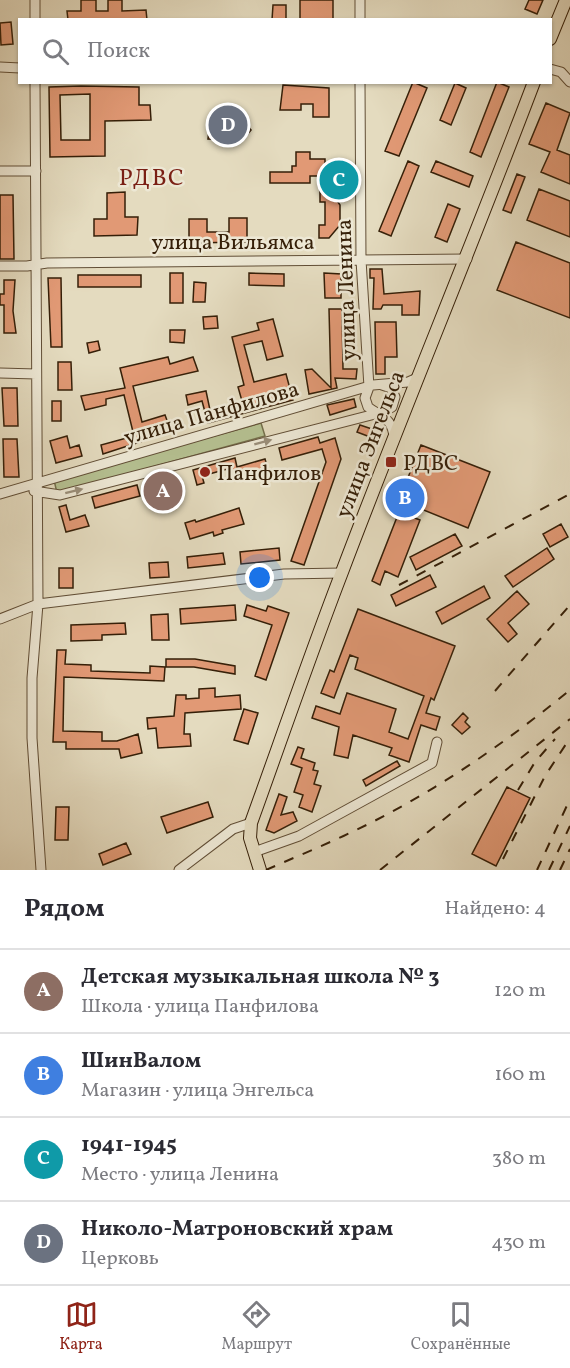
<!DOCTYPE html>
<html lang="ru">
<meta charset="utf-8">
<style>
body{margin:0;font-family:Vollkorn,serif;background:#f2f2f3;color:#2b2b33}
.you{position:absolute;left:260px;top:578px;width:21px;height:21px;margin:-15px;border:4px solid #fff;border-radius:50%;background:#1a73e8;box-shadow:0 0 0 9px #1a73e833}
.badge{display:grid;place-items:center;width:39px;height:39px;border-radius:50%;background:#8f2418;color:#fff;font-size:20px;font-weight:700}
.pin{position:absolute;translate:-50% -50%;border:3px solid #fff;box-shadow:0 2px 6px #0006}
.list{margin:0;padding:0;list-style:none}
h2{display:flex;justify-content:space-between;align-items:center;height:78px;margin:0;padding:0 24px;font-size:26px}
h2 small{font-size:20px;font-weight:400;color:#7c7c81}
.list li{display:grid;grid-template-columns:39px 1fr auto;gap:18px;align-items:center;box-sizing:border-box;height:84px;padding:0 24px;border-top:2px solid #e1e1e2}
.list b{display:block;font-size:22px;white-space:nowrap}
.list p{margin:0;font-size:20px;white-space:nowrap;color:#7c7c81}
.list em{font-size:20px;font-style:normal;color:#7c7c81}
.icon{flex:none;width:33px;height:33px;fill:none;stroke:currentColor;stroke-width:2;stroke-linecap:round;stroke-linejoin:round}
.map{position:relative;flex:none;width:570px;height:870px;overflow:hidden}
.search{position:absolute;background:#fff;box-shadow:0 2px 4px #0004;left:18px;right:18px;top:18px;height:66px;display:flex;align-items:center;gap:15px;box-sizing:border-box;padding:0 21px;border-radius:0px;color:#7c7c81;font-size:22px}
.sheet{height:414px;background:#fff}
nav{display:flex;justify-content:space-around;align-items:center;box-sizing:border-box;height:84px;border-top:2px solid #e1e1e2;background:#fff;font-size:16px;color:#7c7c81}
nav a{display:grid;justify-items:center;gap:3px}
nav .on{color:#8f2418}
.map>svg:first-child{display:block}
</style>
<div class="map">
<svg width="570" height="870" viewBox="0 0 570 870">
<rect width="100%" height="100%" fill="#e4dbbf"/>
<filter id="stains"><feTurbulence type="fractalNoise" baseFrequency=".00333" numOctaves="4"/><feColorMatrix values="0 0 0 0 .2 0 0 0 0 .09 0 0 0 0 .02 0 0 0 .5 -.17"/></filter>
<radialGradient id="worn" r=".72"><stop offset=".6" stop-color="#630" stop-opacity="0"/><stop offset="1" stop-color="#630" stop-opacity=".3"/></radialGradient>
<path fill="#b5c091" stroke="#75704c" stroke-width="1.5" d="M261 423 265 436 57 493 54 480Z"/>
<path fill="#e19975" stroke="#351f08" stroke-width="1.5" fill-rule="evenodd" d="M81 0H96V11H108V0H122V11L146 10 147 20H68L67 11H81Z
M300 0H333V20H300Z
M529 0H543L537 14 525 9Z
M273 5H286V20H272Z
M11 22 13 44 1 45 0 23Z
M413 82 427 88 399 156 385 151Z
M497 82 509 87 481 157 470 152Z
M455 83 466 88 451 125 440 120Z
M283 85 329 88V117H313V104H301V110H280Z
M81 86 139 87V105H150L151 120 105 121V156L50 157 49 87ZM90 94V140H61L60 95Z
M546 103 570 113 557 150 570 155V184L541 172 550 152 529 144Z
M210 120H243L251 130 243 140 208 139Z
M296 152H310V159H325V176H310V183H270V172H292V166H296Z
M408 161 419 166 391 236 379 231Z
M436 161 473 176 469 187 431 172Z
M517 174 525 177 511 213 503 210Z
M539 189 570 201V237L527 220Z
M320 190H330L340 205V225L329 238H319V225H325V202H320Z
M125 192V217H138L137 235 94 236V219H107V193Z
M0 195H13L14 259H0Z
M448 204 460 209 447 242 435 237Z
M229 218H247V242L189 243V219H207V232H229Z
M516 242 570 263V318L497 290Z
M370 269H382L384 294 420 291 419 315H402V305H383L381 309H373L374 278H370Z
M170 273H183V303H170Z
M249 273 284 274V286L249 285Z
M324 273 341 274V298H325Z
M78 275H141V287H78Z
M48 278H61L62 347H51Z
M4 280H15L13 311 16 333H4V305H0V294H4Z
M194 282 206 283 205 302H193Z
M329 309H342L343 369H357L356 379 335 378 337 388 309 394 305 370 312 369 331 388Z
M217 316 218 328 204 329 203 317Z
M273 319 283 356 267 360 262 341 244 345 254 382 286 374 293 400 208 423 202 401 188 405 186 395 206 391 210 410 242 401 238 387 244 385 232 337 259 330 257 323Z
M375 322H396L397 357H385V374H376Z
M170 330H185L184 343 170 342Z
M98 341 100 350 89 353 87 343Z
M168 357 170 364 193 357 198 371 133 386 142 422 165 415 168 423 144 431 146 440 103 454 101 445 134 436 124 395 106 399V405L85 410 81 396 125 388 120 368Z
M58 362H71L72 390H58Z
M2 388H17L18 426H4Z
M354 399 356 407 330 415 327 405Z
M52 401H61V421H52Z
M360 425 381 432 378 440 357 432Z
M67 436 70 448 79 445 82 456 56 463 50 441Z
M318 437 320 443 335 438 341 459 304 565 291 561 326 462 322 449 282 460 279 448Z
M3 439H17L19 477H4Z
M421 445 490 472 468 528 399 500Z
M235 458 237 467 265 459 269 473 247 479 246 474 233 477 231 468 202 476 204 483 197 485 193 470Z
M137 485 140 496 95 508 92 497Z
M172 485 175 497 153 503 150 490Z
M66 505 70 520 85 515 89 526 66 532 59 507Z
M239 508 244 524 222 530 223 533 214 536 213 532 190 539 185 523 195 520 196 522Z
M399 512 420 520 398 577 385 571 380 585 372 581Z
M561 524 568 537 550 547 543 534Z
M455 534 462 546 416 570 410 557Z
M279 548 280 560 241 564 240 552Z
M547 548 554 559 513 587 505 576Z
M223 553 225 564 188 568 187 557Z
M168 562 169 577 150 578 149 563Z
M59 568H73V588H59Z
M430 575 436 587 396 606 391 595Z
M484 586 490 598 442 624 436 612Z
M517 591 529 604 508 623 517 634 508 642 487 619Z
M235 605 236 620 181 624 180 609Z
M247 605 266 611 268 606 289 613 266 680 255 676 272 625 244 616Z
M358 609 455 646 434 700 431 698 426 713 440 717 436 730 421 725 409 762 389 755 392 748 353 735 348 758 334 755 339 727 312 718 316 706 340 714 347 693 396 709 389 732 408 739 424 696 355 669 358 658 350 655 334 698 321 693 330 670 334 672Z
M168 614 169 640H152L151 615Z
M125 623 126 634 102 635V640L71 641V625Z
M57 650H66L65 664 91 665V671L150 673V666L165 667 164 681 64 677 63 731 102 732V741H117L138 734 142 753 121 758 119 749H66V742H53Z
M166 659H195L235 666V674L194 667H166Z
M215 688V697L240 695 241 709 185 713 184 734H190L191 746 158 748 156 728 148 729 147 718 174 716 176 695H186V699L199 698V689Z
M244 709 258 713 248 744 234 740Z
M463 713 468 718 465 722 470 727 462 734 452 725Z
M298 747 304 749 301 758 315 763 313 770 318 771 314 784 321 786 312 812 299 807 303 795 294 792 302 768 291 764Z
M397 761 400 766 366 786 363 780Z
M507 787 530 798 496 866 472 854Z
M279 794 287 797 281 815 293 812 297 821 274 833 266 830Z
M208 802 213 817 167 833 161 817Z
M56 807H69L68 840H55Z
M126 843 131 854 103 865 99 854Z"/>
<g fill="none" stroke-linecap="round" stroke-linejoin="round">
<defs>
<path id="minor" d="M360 0V20
M35 20V0
M0 67 20 68
M550 69 561 72 570 82
M35 82 38 604 32 678V738L41 870
M360 82 361 260 369 387 365 398 368 407C381 417 393 418 394 438
M0 171H36
M0 266H27L47 263 467 259
M0 373 36 374
M34 491 60 495 383 412 392 407 395 397 391 388 382 385
M0 494 373 385 408 382 417 378
M0 619 38 604 284 574 342 573
M254 852 299 836 432 763 437 742
M179 870 233 829 251 823"/>
<path id="major" d="M550 39 566 0
M260 870 250 838 251 823C281 740 310 655 342 572 404 408 472 246 534 82"/>
</defs>
<use href="#minor" stroke="#614e36" stroke-width="11"/>
<use href="#major" stroke="#351f08" stroke-width="14"/>
<use href="#minor" stroke="#ede8d5" stroke-width="9"/>
<use href="#major" stroke="#e4dbbf" stroke-width="12"/>
<path stroke="#351f08" stroke-width="2" stroke-dasharray="10 10" stroke-linecap="butt" d="M399 585 570 494
M495 691 570 605
M518 790 535 762 555 739
M503 859 545 776 570 738
M266 870C295 857 325 845 354 831 432 794 504 744 570 690
M380 870 570 719
M537 870 570 799
M549 870 570 826
M560 870 570 849"/>
</g>
<defs><path id="oneway-solid" d="M-6-.8H1V-3.2L6.5 0L1 3.2V.8H-6Z" transform="scale(1.5)"/></defs>
<g fill="#9a8e79">
<use href="#oneway-solid" transform="translate(263 442) rotate(-15)"/>
<use href="#oneway-solid" transform="translate(74 491) rotate(-14)"/>
</g>
<g fill="#8f2418" stroke="#ede8d5" stroke-width="2">
<rect x="385" y="456" width="12" height="12" rx="3"/>
<circle cx="205" cy="472" r="6"/>
</g>
<g text-anchor="middle" stroke-width="5" stroke-linejoin="round" paint-order="stroke">
<g font-size="22" fill="#351f08" stroke="#ede8d5">
<text x="233" y="249">улица Вильямса</text>
<text transform="translate(345 290) rotate(-92)" y="8">улица Ленина</text>
<text transform="translate(211 412) rotate(-16)" y="8">улица Панфилова</text>
<text transform="translate(369 444) rotate(-69)" y="8">улица Энгельса</text>
</g>
<g font-size="22" fill="#351f08" stroke="#ede8d5" text-anchor="start">
<text x="403" y="470">РДВС</text>
<text x="217" y="480">Панфилов</text>
</g>
<g font-size="24" letter-spacing="1.5" fill="#7a1f14" stroke="#ede8d5">
<text x="152" y="185">РДВС</text>
</g>
</g>
<rect width="100%" height="100%" filter="url(#stains)"/>
<rect width="100%" height="100%" fill="url(#worn)"/>
</svg>
<div class="you"></div>
<div class="pin badge" style="left:163px;top:491px;background:#8d6e63">A</div>
<div class="pin badge" style="left:405px;top:498px;background:#3f7fe0">B</div>
<div class="pin badge" style="left:339px;top:180px;background:#0f9aa8">C</div>
<div class="pin badge" style="left:228px;top:125px;background:#6b7280">D</div>
<div class="search"><svg class="icon" aria-label="search" viewBox="0 0 24 24"><circle cx="10" cy="10" r="6"/><path d="M15 15l6 6"/></svg>Поиск</div>
</div>
<section class="sheet">
<h2>Рядом<small>Найдено: 4</small></h2>
<ul class="list">
<li><span class="badge" style="background:#8d6e63">A</span><div><b>Детская музыкальная школа № 3</b><p>Школа · улица Панфилова</p></div><em>120 m</em></li>
<li><span class="badge" style="background:#3f7fe0">B</span><div><b>ШинВалом</b><p>Магазин · улица Энгельса</p></div><em>160 m</em></li>
<li><span class="badge" style="background:#0f9aa8">C</span><div><b>1941-1945</b><p>Место · улица Ленина</p></div><em>380 m</em></li>
<li><span class="badge" style="background:#6b7280">D</span><div><b>Николо-Матроновский храм</b><p>Церковь</p></div><em>430 m</em></li>
</ul>
</section>
<nav>
<a class="on"><svg class="icon" aria-label="map" viewBox="0 0 24 24"><path d="M3 6l6-2 6 2 6-2v14l-6 2-6-2-6 2zM9 4v14M15 6v14"/></svg>Карта</a>
<a><svg class="icon" aria-label="directions" viewBox="0 0 24 24"><path d="M12 3l9 9-9 9-9-9zM9 14v-3h6M13 9l2 2-2 2"/></svg>Маршрут</a>
<a><svg class="icon" aria-label="saved" viewBox="0 0 24 24"><path d="M7 4h10v16l-5-4-5 4z"/></svg>Сохранённые</a>
</nav>
